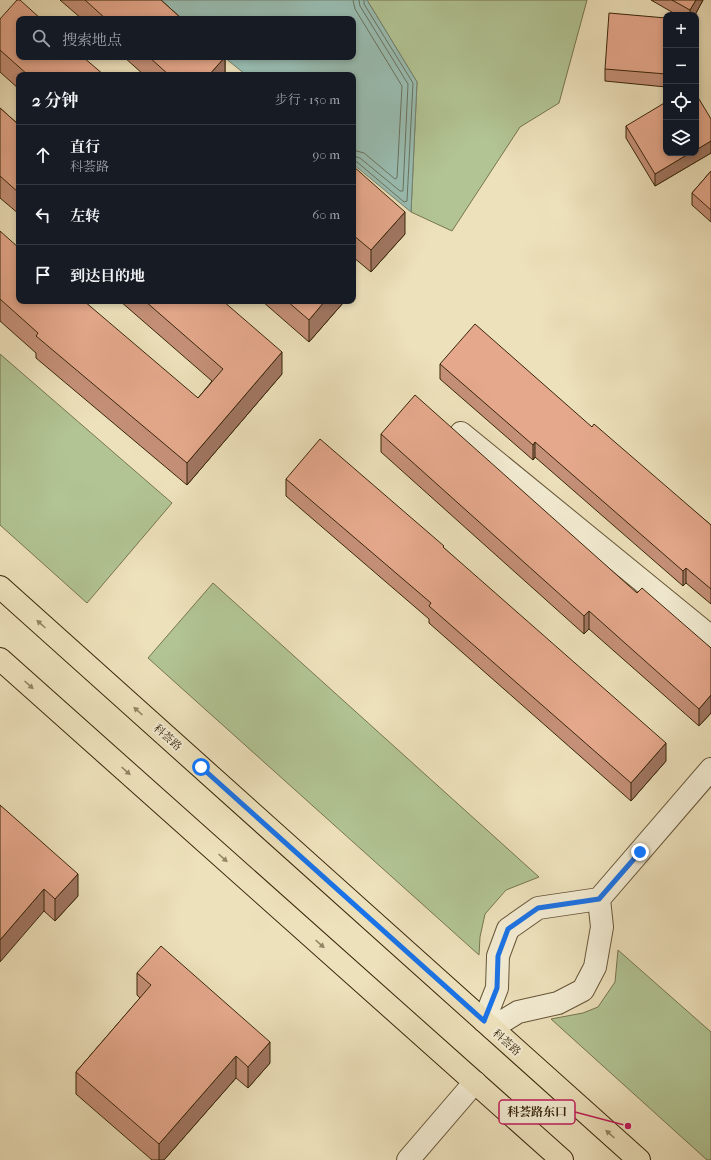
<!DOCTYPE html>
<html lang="zh">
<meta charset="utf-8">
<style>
body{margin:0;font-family:"IM FELL French Canon","Noto Serif SC",serif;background:#20242c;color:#f1f3f6}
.controls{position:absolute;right:12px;top:12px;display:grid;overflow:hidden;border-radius:8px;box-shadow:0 2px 6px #0003}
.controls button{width:36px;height:36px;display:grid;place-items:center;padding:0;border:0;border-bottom:1px solid #363941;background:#171b24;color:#f1f3f6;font:20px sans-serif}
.stop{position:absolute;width:12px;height:12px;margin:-9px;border:3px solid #1a73e8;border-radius:50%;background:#fff}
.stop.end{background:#1a73e8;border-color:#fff;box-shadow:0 1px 4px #0008}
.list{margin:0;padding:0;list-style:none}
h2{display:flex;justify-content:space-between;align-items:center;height:52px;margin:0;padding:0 16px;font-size:17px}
h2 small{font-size:13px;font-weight:400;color:#9ea1a6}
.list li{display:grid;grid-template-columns:26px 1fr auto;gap:12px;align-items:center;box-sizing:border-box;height:60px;padding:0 16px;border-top:1px solid #363941}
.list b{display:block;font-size:15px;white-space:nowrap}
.list p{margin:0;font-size:13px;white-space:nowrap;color:#9ea1a6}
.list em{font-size:13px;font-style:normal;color:#9ea1a6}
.icon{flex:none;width:22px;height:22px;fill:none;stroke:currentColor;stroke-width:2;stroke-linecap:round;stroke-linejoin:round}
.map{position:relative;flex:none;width:711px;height:1160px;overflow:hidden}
.search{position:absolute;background:#171b24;box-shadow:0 2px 6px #0003;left:16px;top:16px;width:340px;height:44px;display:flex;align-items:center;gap:10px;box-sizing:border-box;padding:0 14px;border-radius:8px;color:#9ea1a6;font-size:15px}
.panel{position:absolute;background:#171b24;box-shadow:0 2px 6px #0003;left:16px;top:72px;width:340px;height:232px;border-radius:8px}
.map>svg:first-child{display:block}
</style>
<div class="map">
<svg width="711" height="1160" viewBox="0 0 711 1160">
<rect width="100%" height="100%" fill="#ede1bb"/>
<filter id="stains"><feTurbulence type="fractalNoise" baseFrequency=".005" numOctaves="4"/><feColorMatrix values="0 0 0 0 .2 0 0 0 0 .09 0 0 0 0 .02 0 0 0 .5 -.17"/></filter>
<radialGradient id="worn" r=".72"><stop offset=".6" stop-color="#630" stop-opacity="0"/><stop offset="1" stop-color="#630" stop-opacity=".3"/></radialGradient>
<path fill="#b2c494" stroke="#767550" d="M367 0H587L559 103 520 127 452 231 411 212 417 82Z
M0 354 172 503 87 603 0 525Z
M213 583 539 877 506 890 485 914 480 937 479 955 148 658Z
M618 950 711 1032V1160H707L551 1019 583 1013 598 1007 615 982Z"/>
<path fill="#99bdb2" stroke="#73816f" d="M156 0H367L417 82 411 212 353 164V75H246L224 57H353V19H179Z"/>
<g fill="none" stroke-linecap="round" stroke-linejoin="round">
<path stroke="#69725e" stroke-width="1" d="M353 0 355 9 402 86 397 178 395 179 364 153 353 150
M353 156 360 158 400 191H403L408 84 360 6 359 0
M353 161 357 162 404 202 407 201 413 83 364 4V0"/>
<defs>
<path id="minor" d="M461 433 711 637
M484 1021 497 988 498 956 508 929 538 908 599 899 711 769
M492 1028 518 1012 558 1003 583 990 595 967 602 927 599 899
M408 1160 475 1082"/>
<path id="primary" d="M0 587 639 1160
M0 659 562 1160"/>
</defs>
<use href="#minor" stroke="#665537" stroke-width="24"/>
<use href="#primary" stroke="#39260b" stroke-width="24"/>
<use href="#minor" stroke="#f3ecd3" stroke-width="22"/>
<use href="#primary" stroke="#ede1bb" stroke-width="22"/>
</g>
<path fill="#c59078" stroke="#39260b" d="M60 0H161L182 19H82Z
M651 0H703L695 15H677Z
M666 18V87L605 81V69Z
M0 19 104 75H19V89L0 72Z
M124 57H225V75H144Z
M0 108 19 125V214L0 198Z
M711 119V153L655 186 626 138V126Z
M353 166 405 234 371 272 353 257Z
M711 171V222L692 205V193Z
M0 231 19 301 198 398 212 381 120 301H223L282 374 187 485 36 358V353L0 321Z
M262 301H343V303L309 342Z
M440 364 592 427 711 525V604L686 583 683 586 535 457 533 460 440 379Z
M381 434 637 593 711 648V713L699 726 589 629 584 634 381 452Z
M286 479 444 548 666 761 631 801 429 623V619L286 496Z
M0 805 78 896 55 921 44 911Z
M137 973 270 1063 248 1088 236 1078 164 1160H152L76 1094V1072L140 998 137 995Z"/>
<path fill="#a07662" stroke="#39260b" d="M696 0H703L695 15H690V10Z
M225 57V75H209Z
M711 141V153L655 186V174L690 153H696V150Z
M405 212V234L371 272V250Z
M325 301H343V303L309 342V320Z
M282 352V374L187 485V463Z
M535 442V457L533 460V445Z
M686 568V583L683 586V571Z
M589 611V629L584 634V616Z
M711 695V713L699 726V709Z
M666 743V761L631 801V783Z
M78 874V896L55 921V899Z
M44 889V911L0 962V940Z
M270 1042V1063L248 1088V1067Z
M236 1056V1078L164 1160H159V1144Z"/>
<path fill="#e5a88c" stroke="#39260b" d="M17 0H20L41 19H19V57H83L104 75H28L0 50V19Z
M85 0H161L182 19H106Z
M672 0H696L690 10Z
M609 13 666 18V74L605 69Z
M149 57H225L209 75H169Z
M696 94 711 119V141L696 150Z
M666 102V153H690L655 174 626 126Z
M0 108 19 125V193L0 176Z
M353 166 405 212 371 250 353 235Z
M711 171V210L692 193Z
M0 231 19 248V301H84L198 398 223 369 145 301H223L282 352 187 463 36 336 38 333 0 299Z
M287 301H325L309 320Z
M475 324 592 427 594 424 711 525V589L686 568 683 571 535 442 533 445 440 364Z
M415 395 637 593 642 588 711 648V695L699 709 589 611 584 616 381 434Z
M320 439 444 546 443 547 666 743 631 783 429 606 431 603 286 479Z
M0 805 78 874 55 899 44 889 0 940Z
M161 946 270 1042 248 1067 236 1056 159 1144 76 1072 151 985 137 973Z"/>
<defs><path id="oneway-solid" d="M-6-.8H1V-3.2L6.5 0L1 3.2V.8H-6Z"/></defs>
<g fill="#938463">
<use href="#oneway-solid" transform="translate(41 624) rotate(-138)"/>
<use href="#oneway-solid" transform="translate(29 685) rotate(42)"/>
<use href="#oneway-solid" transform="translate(138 711) rotate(-138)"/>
<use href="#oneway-solid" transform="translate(126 771) rotate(42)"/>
<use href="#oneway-solid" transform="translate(223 858) rotate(42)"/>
<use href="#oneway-solid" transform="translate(320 944) rotate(42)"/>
<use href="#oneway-solid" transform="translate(610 1134) rotate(-138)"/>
</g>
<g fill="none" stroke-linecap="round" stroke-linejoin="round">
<path stroke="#1a73e8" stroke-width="5" d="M201 767 484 1021 497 988 498 956 508 929 538 908 599 899 640 852"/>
</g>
<g text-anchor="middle" stroke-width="4" stroke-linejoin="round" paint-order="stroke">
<g font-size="11" fill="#39260b" stroke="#f3ecd3">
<text transform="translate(168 737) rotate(42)" y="4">科荟路</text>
<text transform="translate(507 1042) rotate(42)" y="4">科荟路</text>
</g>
</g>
<path fill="none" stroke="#c2185b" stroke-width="1.5" d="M628 1126L575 1112"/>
<circle fill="#c2185b" stroke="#f3ecd3" stroke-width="1.5" cx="628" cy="1126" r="4"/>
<rect fill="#f3ecd3" stroke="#c2185b" stroke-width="1.5" x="499" y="1100" width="76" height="24" rx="4"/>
<g font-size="12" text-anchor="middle" font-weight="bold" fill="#39260b">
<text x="537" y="1116">科荟路东口</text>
</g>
<rect width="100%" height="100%" filter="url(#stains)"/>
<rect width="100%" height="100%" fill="url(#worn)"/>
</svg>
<div class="controls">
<button>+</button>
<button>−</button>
<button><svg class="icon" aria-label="locate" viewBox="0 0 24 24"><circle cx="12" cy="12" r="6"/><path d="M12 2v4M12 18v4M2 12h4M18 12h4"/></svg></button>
<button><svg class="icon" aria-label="layers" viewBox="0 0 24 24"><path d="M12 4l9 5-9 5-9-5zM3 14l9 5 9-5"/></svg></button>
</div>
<div class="stop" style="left:201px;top:767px"></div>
<div class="stop end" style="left:640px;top:852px"></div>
<div class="search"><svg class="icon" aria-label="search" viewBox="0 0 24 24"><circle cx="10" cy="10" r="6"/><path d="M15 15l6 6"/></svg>搜索地点</div>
<section class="panel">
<h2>2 分钟<small>步行 · 150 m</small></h2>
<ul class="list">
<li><svg class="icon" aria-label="ahead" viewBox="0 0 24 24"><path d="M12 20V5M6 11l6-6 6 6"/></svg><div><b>直行</b><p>科荟路</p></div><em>90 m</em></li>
<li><svg class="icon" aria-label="left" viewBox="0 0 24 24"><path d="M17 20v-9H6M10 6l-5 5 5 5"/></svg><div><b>左转</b></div><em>60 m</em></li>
<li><svg class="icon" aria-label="arrive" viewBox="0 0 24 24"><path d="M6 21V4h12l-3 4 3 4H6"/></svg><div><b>到达目的地</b></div></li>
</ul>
</section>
</div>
